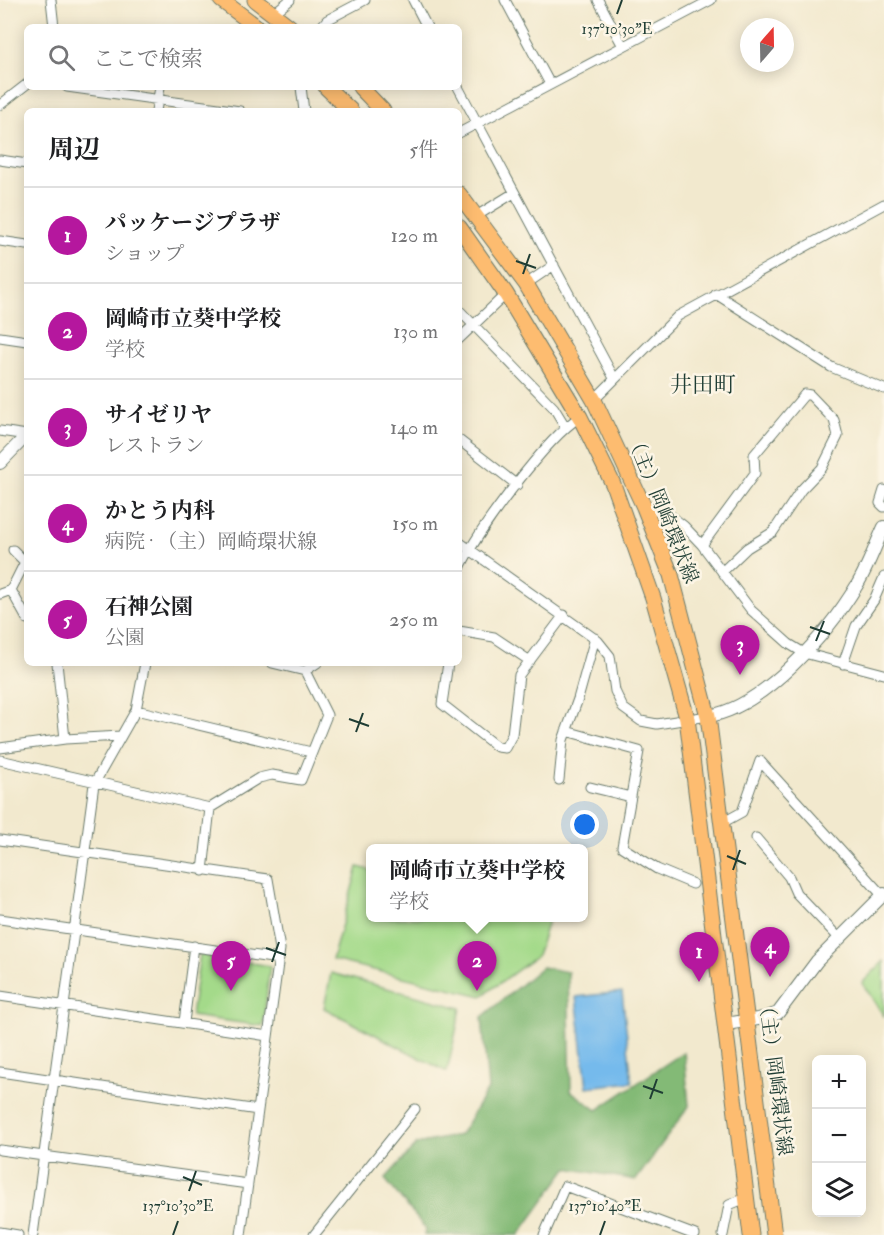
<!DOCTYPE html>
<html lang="ja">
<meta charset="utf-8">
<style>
body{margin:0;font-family:"IM FELL Double Pica","Noto Serif JP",serif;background:#f6f6f6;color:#202124}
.controls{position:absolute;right:18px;bottom:18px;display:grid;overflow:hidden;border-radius:9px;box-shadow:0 3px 15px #0003}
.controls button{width:54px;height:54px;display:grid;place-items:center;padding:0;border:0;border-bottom:2px solid #e0e0e0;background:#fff;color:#202124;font:30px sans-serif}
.compass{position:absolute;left:740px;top:18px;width:54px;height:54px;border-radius:50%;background:#fff;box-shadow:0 3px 15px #0003;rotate:20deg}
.you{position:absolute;left:585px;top:825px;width:21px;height:21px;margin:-15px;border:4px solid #fff;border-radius:50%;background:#1a73e8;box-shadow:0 0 0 9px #1a73e833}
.badge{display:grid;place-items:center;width:39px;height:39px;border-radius:50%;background:#b5179e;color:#fff;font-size:20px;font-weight:700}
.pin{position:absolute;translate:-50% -50px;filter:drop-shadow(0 2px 3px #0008)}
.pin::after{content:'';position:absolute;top:32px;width:21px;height:18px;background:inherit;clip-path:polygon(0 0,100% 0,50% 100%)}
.popup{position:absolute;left:366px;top:844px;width:222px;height:78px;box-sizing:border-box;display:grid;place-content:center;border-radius:9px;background:#fff;filter:drop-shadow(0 2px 4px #0005);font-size:20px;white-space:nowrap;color:#757577}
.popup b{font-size:22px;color:#202124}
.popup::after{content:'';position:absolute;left:50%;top:100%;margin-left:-12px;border:12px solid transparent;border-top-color:#fff}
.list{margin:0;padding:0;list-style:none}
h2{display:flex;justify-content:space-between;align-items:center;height:78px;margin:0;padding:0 24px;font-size:26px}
h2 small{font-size:20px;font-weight:400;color:#757577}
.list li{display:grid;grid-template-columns:39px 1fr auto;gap:18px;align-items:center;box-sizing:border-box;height:96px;padding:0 24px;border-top:2px solid #e0e0e0}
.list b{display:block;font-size:22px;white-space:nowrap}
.list p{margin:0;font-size:20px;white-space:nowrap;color:#757577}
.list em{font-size:20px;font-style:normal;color:#757577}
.icon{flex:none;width:33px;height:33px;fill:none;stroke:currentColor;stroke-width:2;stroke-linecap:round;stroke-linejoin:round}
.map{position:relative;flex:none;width:884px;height:1235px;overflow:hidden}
.search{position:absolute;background:#fff;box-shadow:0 3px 15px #0003;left:24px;top:24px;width:438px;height:66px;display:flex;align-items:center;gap:15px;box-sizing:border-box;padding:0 21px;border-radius:9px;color:#757577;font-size:22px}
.panel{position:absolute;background:#fff;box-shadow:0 3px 15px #0003;left:24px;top:108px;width:438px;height:558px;border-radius:9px}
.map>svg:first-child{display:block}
</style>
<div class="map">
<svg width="884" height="1235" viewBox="0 0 884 1235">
<rect width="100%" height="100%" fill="#fcf5e5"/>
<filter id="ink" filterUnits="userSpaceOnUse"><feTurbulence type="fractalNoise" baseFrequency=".0167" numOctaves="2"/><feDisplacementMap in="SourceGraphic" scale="12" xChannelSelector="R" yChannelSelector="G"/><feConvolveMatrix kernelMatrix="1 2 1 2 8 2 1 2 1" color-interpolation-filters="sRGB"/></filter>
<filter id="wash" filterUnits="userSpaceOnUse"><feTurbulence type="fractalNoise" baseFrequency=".008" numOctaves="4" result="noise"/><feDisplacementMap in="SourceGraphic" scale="24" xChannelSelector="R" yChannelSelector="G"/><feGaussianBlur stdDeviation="1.35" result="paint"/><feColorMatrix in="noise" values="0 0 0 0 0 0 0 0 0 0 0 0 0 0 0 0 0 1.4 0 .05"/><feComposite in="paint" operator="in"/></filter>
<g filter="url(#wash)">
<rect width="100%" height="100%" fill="#f2e9ce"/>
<path fill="#a4da8a" stroke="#628c5f" stroke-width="1.5" d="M358 867 370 870V918H549L537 956 482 996 332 960Z
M200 955 270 966 263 1026 191 1016Z
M884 961V1016L862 983Z
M331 973 461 1008 447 1072 324 1008Z"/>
<path fill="#83ba76" stroke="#517c55" stroke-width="1.5" d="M542 967 568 972 571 1091 597 1110 684 1052 689 1106 636 1180 567 1168 519 1235H424L426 1229 385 1179 417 1144 460 1135 488 1089 482 1017Z"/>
<path fill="#75baec" stroke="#4a7c90" stroke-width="1.5" d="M622 992 632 1082 587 1087 576 997Z"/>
</g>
<g filter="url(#ink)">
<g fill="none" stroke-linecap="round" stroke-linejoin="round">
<defs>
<path id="minor" d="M51 0 54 27
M413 0 427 27
M505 0 550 84
M598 0 623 46
M274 13 290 0
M321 27 327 20 365 0
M67 87 240 111
M301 87 304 111
M458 87 614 378
M0 105 27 84
M156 111 160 87
M459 133 711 0
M0 160 27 164
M478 215 514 193
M0 241 27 245
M526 284 554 265
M716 294 831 367 884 389
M459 310 554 408 565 426
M0 337 27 341
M459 339 506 294
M594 400 678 316 884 204
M0 431 27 435
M459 440 517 485
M884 490 880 503 884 507
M644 507 666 512 684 526 702 545 751 610 789 644 804 653 884 674
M459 542 598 641 610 656 615 691 623 708 641 721 657 724 708 716
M702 545 755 473 754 455 805 394 810 395 834 420 838 436 822 468 801 490 773 532 747 548 722 572
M13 550 27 564
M459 570C476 533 547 437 580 417
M11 590 27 619
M0 594 11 590 25 562
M459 631 494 637 530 661
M57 663 65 739
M272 663 305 671 317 663
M448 663 442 704 497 747 505 748 512 735 519 675 564 615
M843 664 856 626 874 600 884 577
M136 710 311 752
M566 731 639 751 622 847 657 869 693 884
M0 748 65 739 121 736
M0 760 210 808 259 778 272 775 301 780 327 715 305 671
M559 780 563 740 578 699 595 638
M590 787 631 797
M722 823 742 812 760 761 882 895
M756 838 789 877 796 893 840 939
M0 840 268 879 280 949 241 1235
M203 871 210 808
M0 919 279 959
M0 996 268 1036
M184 1022 194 946
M0 1072 258 1110
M0 1150 248 1184
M0 1232 18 1235
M33 1235 94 784 136 710 145 663
M314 1235 415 1109
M544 1235 565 1186 695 1235
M723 1235 729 1205 746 1198"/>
<path id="tertiary" d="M0 463 27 435
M708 716C763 708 829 632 857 585 868 567 875 546 884 527
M726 1024 764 1018 778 1013 817 961 884 894"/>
<path id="primary" d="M221 0 257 27
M255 0 290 27
M326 87 351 111
M360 87 383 111
M459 194 526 284 594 400 644 507 671 575 708 716 774 1235
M459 227 506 294 580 417 613 484 653 598 687 718 751 1235"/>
</defs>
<use href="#minor" stroke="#69796a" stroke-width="11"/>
<use href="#tertiary" stroke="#69796a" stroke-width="14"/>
<use href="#primary" stroke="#69796a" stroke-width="17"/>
<use href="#minor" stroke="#fff" stroke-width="9"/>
<use href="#tertiary" stroke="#fff" stroke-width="12"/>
<use href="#primary" stroke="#fdbc70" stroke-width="15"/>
</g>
</g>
<path fill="none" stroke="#1f3d34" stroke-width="2" d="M617 14 622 0M516 261 536 268M523 274 530 254M810 627 830 634M816 641 824 621M349 719 369 726M356 732 363 713M727 856 746 864M733 870 740 850M266 948 286 955M272 962 279 942M643 1086 663 1093M650 1099 657 1079M183 1177 202 1185M189 1191 196 1171M173 1235 178 1221M600 1235 605 1221"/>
<g text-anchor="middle" stroke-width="5" stroke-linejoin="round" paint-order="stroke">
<g font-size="20" fill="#1f3d34" stroke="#fcf5e5">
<text transform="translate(663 508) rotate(68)" y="7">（主）岡崎環状線</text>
<text transform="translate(776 1076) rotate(83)" y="7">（主）岡崎環状線</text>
</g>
<g font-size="22" fill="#1f3d34" stroke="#fcf5e5">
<text x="703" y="392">井田町</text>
</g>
</g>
<g font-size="15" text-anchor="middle" fill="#1f3d34" stroke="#fcf5e5" stroke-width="5" stroke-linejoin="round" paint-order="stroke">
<text x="617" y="34">137°10'30"E</text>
<text x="178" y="1211">137°10'30"E</text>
<text x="605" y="1211">137°10'40"E</text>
</g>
</svg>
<div class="controls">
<button>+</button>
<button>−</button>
<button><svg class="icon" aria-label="layers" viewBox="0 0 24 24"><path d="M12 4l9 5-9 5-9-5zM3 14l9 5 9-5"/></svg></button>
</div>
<svg class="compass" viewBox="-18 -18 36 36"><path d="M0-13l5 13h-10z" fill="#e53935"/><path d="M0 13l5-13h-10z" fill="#757577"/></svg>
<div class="you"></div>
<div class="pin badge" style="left:699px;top:982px">1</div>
<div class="pin badge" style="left:477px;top:991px">2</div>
<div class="popup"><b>岡崎市立葵中学校</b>学校</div>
<div class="pin badge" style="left:740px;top:675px">3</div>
<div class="pin badge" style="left:770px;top:977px">4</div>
<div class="pin badge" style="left:231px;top:991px">5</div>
<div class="search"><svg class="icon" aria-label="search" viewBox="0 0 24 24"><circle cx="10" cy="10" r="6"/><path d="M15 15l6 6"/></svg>ここで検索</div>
<section class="panel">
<h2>周辺<small>5件</small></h2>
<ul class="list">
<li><span class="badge">1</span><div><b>パッケージプラザ</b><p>ショップ</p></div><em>120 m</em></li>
<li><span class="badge">2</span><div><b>岡崎市立葵中学校</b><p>学校</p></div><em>130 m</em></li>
<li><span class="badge">3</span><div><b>サイゼリヤ</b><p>レストラン</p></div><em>140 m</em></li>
<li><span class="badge">4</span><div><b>かとう内科</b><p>病院 · （主）岡崎環状線</p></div><em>150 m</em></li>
<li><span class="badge">5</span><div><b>石神公園</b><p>公園</p></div><em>250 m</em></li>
</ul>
</section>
</div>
